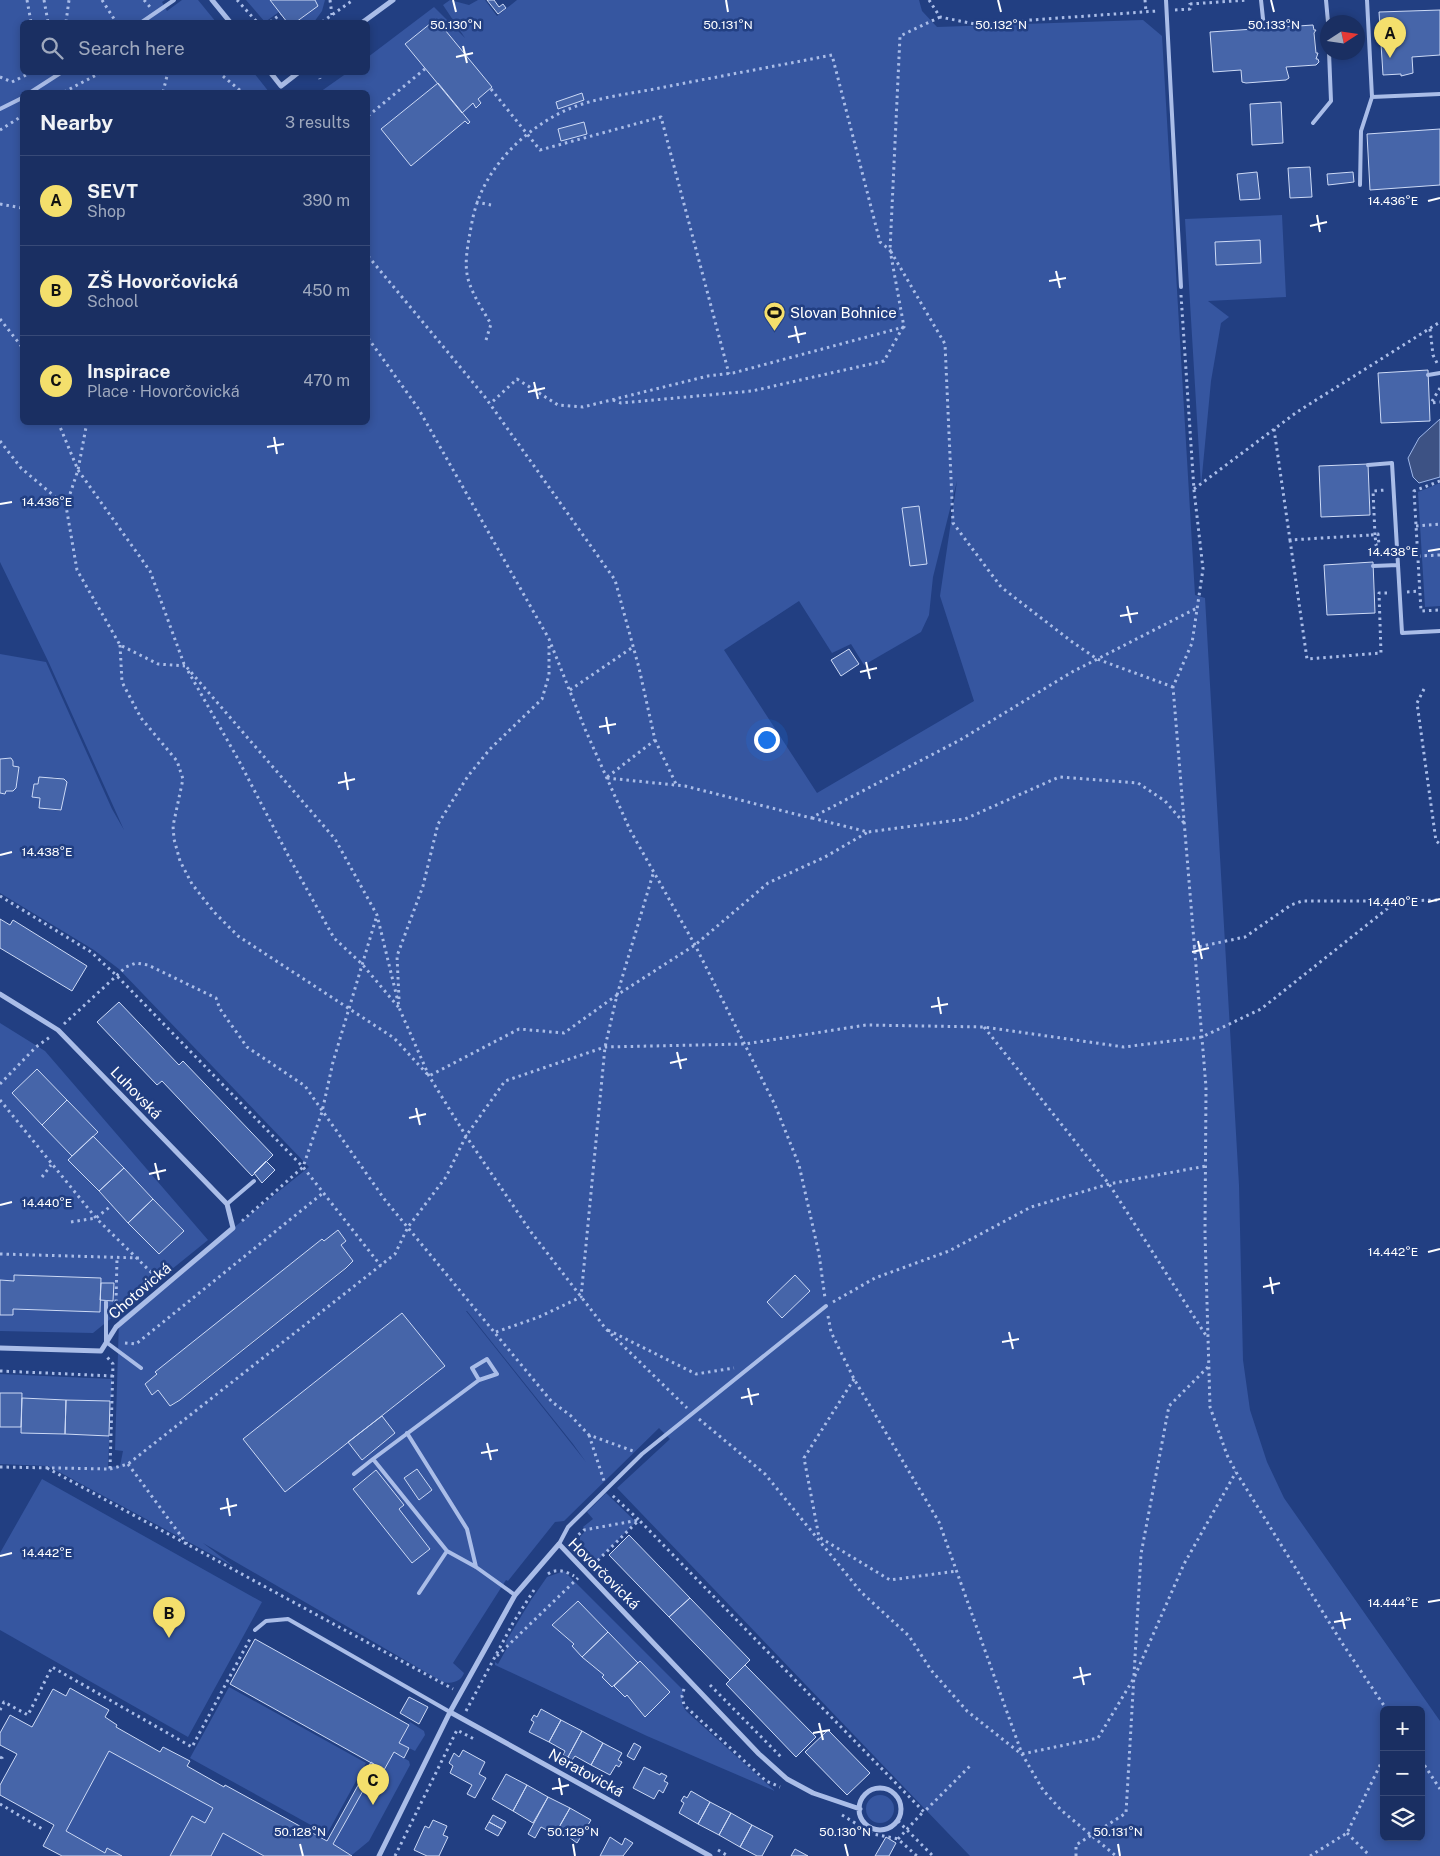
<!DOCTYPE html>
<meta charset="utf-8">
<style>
body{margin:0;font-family:"Public Sans",sans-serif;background:#233768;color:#f1f3f6}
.controls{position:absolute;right:15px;bottom:15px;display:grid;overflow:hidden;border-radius:8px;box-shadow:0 2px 8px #0003}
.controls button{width:45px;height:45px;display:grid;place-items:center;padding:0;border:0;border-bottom:1px solid #384a77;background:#1a2f62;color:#f1f3f6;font:25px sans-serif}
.compass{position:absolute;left:1320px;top:15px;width:45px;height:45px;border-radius:50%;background:#1a2f62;box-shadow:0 2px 8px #0003;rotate:78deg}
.you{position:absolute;left:766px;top:739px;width:18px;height:18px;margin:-12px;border:4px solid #fff;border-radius:50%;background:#1a73e8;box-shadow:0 0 0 8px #1a73e833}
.badge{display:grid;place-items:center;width:32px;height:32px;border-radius:50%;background:#f4df6c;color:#111;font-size:16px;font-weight:700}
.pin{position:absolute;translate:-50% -41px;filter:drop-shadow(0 1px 2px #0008)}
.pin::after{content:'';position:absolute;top:26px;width:18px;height:15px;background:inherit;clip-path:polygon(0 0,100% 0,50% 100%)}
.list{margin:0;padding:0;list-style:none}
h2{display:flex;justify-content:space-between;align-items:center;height:65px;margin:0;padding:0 20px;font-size:21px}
h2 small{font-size:16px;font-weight:400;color:#9fa9be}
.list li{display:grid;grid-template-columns:32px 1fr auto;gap:15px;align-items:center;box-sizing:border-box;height:90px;padding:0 20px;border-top:1px solid #384a77}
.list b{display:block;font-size:19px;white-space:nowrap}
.list p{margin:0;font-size:16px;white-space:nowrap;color:#9fa9be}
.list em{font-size:16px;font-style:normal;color:#9fa9be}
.icon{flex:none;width:28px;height:28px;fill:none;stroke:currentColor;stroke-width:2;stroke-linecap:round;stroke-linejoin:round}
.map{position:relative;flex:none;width:1440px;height:1856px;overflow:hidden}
.search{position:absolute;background:#1a2f62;box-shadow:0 2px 8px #0003;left:20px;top:20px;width:350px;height:55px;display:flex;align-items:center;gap:12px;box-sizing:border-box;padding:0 18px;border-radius:8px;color:#9fa9be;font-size:19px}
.panel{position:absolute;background:#1a2f62;box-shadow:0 2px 8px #0003;left:20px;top:90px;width:350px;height:335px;border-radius:8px}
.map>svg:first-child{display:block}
</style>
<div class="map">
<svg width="1440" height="1856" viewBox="0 0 1440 1856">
<rect width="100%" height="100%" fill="#223f82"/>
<path fill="#3656a0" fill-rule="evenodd" d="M0 0H165L162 2 167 11 182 0H198L216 22H22V72L254 73 269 92H22V422H368V92H320L347 73 368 72V57L434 7 465 38 443 5 450 0 469 5 478 0H485L497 16 517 0H919L922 11 937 27 1143 20 1162 36 1195 595 1205 598 1239 1185 1243 1360 1250 1410 1267 1462 1284 1498 1440 1721V1856H970L617 1488 670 1439 659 1428 564 1521 555 1522 508 1581 506 1580 453 1663 464 1673C461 1682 450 1685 441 1681L203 1543 233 1566 48 1466 0 1464V1427H21L22 1433 108 1435 110 1401 22 1398V1393H0V1374L112 1379 108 1467 120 1466 123 1451 115 1450 119 1320 309 1167 119 969 94 950 0 893V793L5 794 6 791 15 790 19 767 13 766 11 758 0 759V654L46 662 112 809 124 830 49 663 0 562ZM957 481 940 596 974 701 817 793 724 650 799 601 832 653 851 644 864 665 921 632 929 615 933 577ZM54 777 64 779 67 782 60 811 39 808V778L50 779ZM338 1231 346 1240 341 1245 353 1261 346 1269 181 1400 171 1406 158 1390 152 1394 145 1385 157 1374 156 1372 322 1239 324 1241ZM795 1276 810 1291 781 1317 767 1302ZM467 1311 573 1444 586 1462 466 1311ZM402 1313 444 1366 382 1416 395 1433 362 1460 348 1442 285 1492 243 1439ZM417 1469 432 1490 419 1500 404 1478ZM376 1470 404 1505 399 1510 412 1563 353 1488ZM1384 1710H1421V1837H1384Z
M246 0H270L279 12 265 22Z
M315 0H325L322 11 314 22H296L317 6Z
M1282 215 1286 297 1208 301 1229 317 1221 323 1211 381 1201 486 1185 219ZM1260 240V263L1216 264 1215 242Z
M1440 483V606L1425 607 1418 492Z
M0 1023 45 1051 208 1240 93 1333 0 1331V1315L13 1309 100 1312V1300H113L114 1284 101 1283V1278L14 1275V1281L0 1280ZM37 1069 98 1132 93 1136 183 1230 159 1254 68 1160 72 1156 12 1093Z
M42 1479 262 1602 188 1737 0 1630V1553Z
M606 1493 636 1522 595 1563 580 1542V1537L586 1530 583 1527 593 1519 587 1512Z
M564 1571 683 1690 682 1704 686 1711 775 1791 647 1736 495 1665V1662L498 1664 508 1646 505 1643 531 1600 547 1577ZM578 1601 638 1663 640 1661 670 1692 645 1717 627 1695 625 1697 614 1686 612 1687 602 1677 604 1675 595 1665 593 1667 574 1644 552 1625Z
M229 1687 366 1763 327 1834 190 1758Z
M410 1722 424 1731 425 1735 415 1751 399 1743Z
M109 1751 213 1808 205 1823 192 1816 170 1856H122L107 1848 105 1853 66 1831Z
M394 1752 409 1761 410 1765 369 1841 352 1855 333 1844 377 1766Z
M866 1809a14 14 0 1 1 28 0a14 14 0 1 1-28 0Z
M223 1833 264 1856H211Z"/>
<path fill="#3d5284" stroke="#9db6e9" d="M1440 419V477L1419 483 1413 477 1408 458 1419 438Z"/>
<path fill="#4665a9" stroke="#cddaf6" d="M270 0H315L318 6 296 22H287Z
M487 0H494L499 7 503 4 506 8 498 14Z
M1440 10V55L1412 57 1413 73 1401 76V74L1383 75 1379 12Z
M436 19 492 87 478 99 481 103 476 108 473 103 462 113 405 44Z
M1313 25 1314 30H1316L1314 33 1316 53H1318L1316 59H1318L1319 62 1316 65 1286 67 1289 78 1286 80 1246 83 1242 82 1241 70 1213 72 1210 32Z
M438 83 470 122 468 124 465 121 411 166 381 129Z
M582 93 584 100 558 109 556 102Z
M1281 102 1283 143 1252 145 1250 104Z
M584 122 587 134 561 141 558 129Z
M1440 129V185L1370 190 1367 134Z
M1310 167 1312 197 1290 198 1288 168Z
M1257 172 1260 199 1240 200 1237 174Z
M1353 172 1354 182 1328 185 1327 174Z
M1260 240 1261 263 1216 265 1215 242Z
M1428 370 1430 421 1381 423 1378 373Z
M1368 464 1370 515 1321 517 1319 466Z
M919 506 927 564 910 566 902 508Z
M1373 562 1375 613 1327 615 1324 565Z
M849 649 859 664 841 676 831 660Z
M11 758 13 761V766L19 767 16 788 13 791H6L5 794 0 793V759Z
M39 777 64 779 67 782 61 810 39 808 40 798 32 797 34 784H38Z
M0 919 10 925 13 920 87 966 72 991 0 948Z
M119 1002 179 1065 183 1061 273 1155 252 1176 162 1081 157 1085 97 1022Z
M37 1069 67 1100 42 1125 12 1093Z
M67 1100 98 1132 72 1156 42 1125Z
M93 1136 124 1168 99 1191 68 1160Z
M266 1161 275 1170 262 1183 254 1173Z
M124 1168 153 1199 128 1223 99 1191Z
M153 1199 184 1231 159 1254 128 1223Z
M338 1230 346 1241 341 1245 353 1261 346 1268 180 1400 170 1406 158 1390 152 1395 145 1384 157 1374 155 1372 322 1239 324 1241Z
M14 1275 101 1278 100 1312 13 1309V1315H0V1280L14 1281Z
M795 1275 810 1291 782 1318 767 1302Z
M101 1283H114L113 1301 100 1300Z
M402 1313 445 1366 285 1492 243 1439Z
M0 1393H22L21 1427H0Z
M22 1398 66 1400 65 1434 21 1433Z
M66 1400 110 1401 109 1436 65 1434Z
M382 1416 395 1433 362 1460 348 1442Z
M417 1469 432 1490 419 1500 404 1478Z
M376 1470 404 1505 399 1509 430 1549 412 1563 353 1489Z
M629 1535 690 1598 669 1617 609 1555Z
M690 1598 750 1660 730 1680 669 1617Z
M578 1601 608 1632 582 1657 572 1646 574 1644 552 1625Z
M608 1632 638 1663 612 1687 602 1677 604 1675 582 1657Z
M255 1639 409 1725 399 1743 409 1748 404 1758 394 1752 384 1770 230 1684Z
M640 1661 670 1692 645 1717 627 1695 625 1697 614 1686Z
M745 1665 816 1737 796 1757 726 1684Z
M70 1688 109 1710 105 1717 117 1725 116 1727 160 1752 163 1747 190 1761 187 1766 224 1787 225 1785 327 1841 371 1762 377 1766 333 1844 352 1856H264L223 1833 211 1856H170L192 1816 205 1823 213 1808 109 1751 66 1831 105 1853 107 1848 122 1856H62L43 1846 54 1825 0 1795V1785L17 1754 0 1745V1733L10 1715 32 1727 53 1689 66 1696Z
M409 1697 428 1707 419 1724 400 1713Z
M541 1709 561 1720 549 1742 529 1732 534 1722 531 1720 534 1715 537 1717Z
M561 1720 582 1731 568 1757 563 1755 565 1751 549 1742Z
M828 1730 870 1773 847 1795 805 1752Z
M582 1731 603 1743 591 1765 575 1756 572 1760 568 1757Z
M603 1743 622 1753 618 1760 622 1762 619 1767 616 1765 610 1775 591 1765Z
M634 1743 641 1747 634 1760 627 1756Z
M463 1750 485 1762 479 1774 486 1778 475 1798 467 1794 472 1785 450 1773 453 1766 449 1763 454 1753 459 1757Z
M644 1767 660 1775 661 1773 667 1776 664 1781 668 1783 663 1793 659 1790 654 1799 633 1788Z
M506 1774 527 1785 513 1811 492 1799Z
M527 1785 548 1797 533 1823 513 1811Z
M691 1791 710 1802 698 1824 679 1813 684 1803 681 1801 684 1796 687 1798Z
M548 1797 570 1808 558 1829 555 1828 552 1833 541 1827 535 1838 528 1834Z
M710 1802 731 1813 719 1835 698 1824Z
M570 1808 591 1820 577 1843 558 1829Z
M731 1813 752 1825 740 1847 719 1835Z
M493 1815 506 1822 502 1829 489 1822Z
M433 1820 447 1826 443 1835 448 1837 439 1856H427L414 1850 425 1826 429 1828Z
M489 1822 502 1829 498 1836 485 1829Z
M752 1825 773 1836 762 1856H757L740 1847Z
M610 1837 622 1845 625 1838 633 1843 623 1856H600Z
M886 1837 896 1843 889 1856H875Z
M795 1849 808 1856H791Z"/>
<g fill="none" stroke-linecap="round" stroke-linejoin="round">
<path stroke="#aabde8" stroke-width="3" stroke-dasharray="2.5 4" stroke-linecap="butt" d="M27 0 31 22
M44 0 48 22
M102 0 116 22
M144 0 150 7
M237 0 257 22
M330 0 332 15
M929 0 940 17 975 24 1157 11
M1145 0 1146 12
M1190 4 1248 0
M1175 10 1190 9V3
M940 17 900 36 890 250 945 344 953 523 1001 587 1071 641 1097 659 1173 687
M66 22 69 0
M270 22 281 14
M322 22 353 0
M218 72 242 92
M318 72 320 79
M0 77 12 82 26 75 27 72
M491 89 540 150 661 117 729 374
M64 92 102 72
M163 92 168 72
M368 116 426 68
M0 130 22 116
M476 202 491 205
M0 204 22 208
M368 256 485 397 615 580 639 668 655 740 606 778
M1181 295 1194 490 1203 569 1192 643 1173 687 1206 1087 1205 1233 1210 1407 1227 1455 1236 1472 1342 1643 1387 1710
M0 319 22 347
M1430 329 1433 355 1438 365
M368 338 418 408 549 639 585 729 630 830 695 945 775 1105 799 1165 819 1254 825 1298
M486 340 491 324C463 278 462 274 472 222 481 173 518 134 562 112 593 97 631 94 665 87 721 76 776 66 832 55L880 242 890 250 904 327 733 373 708 376 583 407 558 405 517 379 490 404
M1440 388 1431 403 1440 402
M613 400 621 403 752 391 884 361 903 327
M58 422 78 470 150 571 184 664 335 839 377 915 400 1010 429 1076 466 1136 531 1232 606 1329 687 1408
M87 422 78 470 66 506 77 570 120 645 158 664 185 666
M1274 429 1290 540 1371 535
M0 441 21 468 66 506
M1440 481 1414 491 1421 611 1440 610
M1194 489 1297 412 1440 322
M1416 526 1440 524
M1375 535 1373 491 1385 490
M1290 540 1307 659 1381 653 1379 593H1391
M1418 556 1440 555
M1407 592 1420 591
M120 645 122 682 141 718 177 761 183 779 173 826 174 839 180 861 192 884 214 912 238 936 394 1038 429 1076 519 1029 564 1033 617 995 695 945 768 883 825 857 868 832
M188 671 238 759 290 859 334 938 362 964 400 1009
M1424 689 1417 703 1436 841 1440 844
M570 690 633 647
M655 740 676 784
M607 778 685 786 811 818 960 740 1072 672 1197 608
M812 818 868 832 965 819 1059 777 1138 783 1165 801 1184 823
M0 896 91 952 116 975 303 1167 381 1266
M1193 948 1245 937 1291 905 1302 901H1397
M399 999 397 956 423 886 438 824 468 776 490 749 542 699 549 675V642
M64 1024 126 967 136 963 148 965 216 998 220 1009 247 1047 305 1086 385 1200 552 1402 570 1415 589 1435 633 1451
M984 1027 1109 1184 1207 1337
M0 1084 36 1047 50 1037
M0 1100 96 1218 158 1279
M42 1177 51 1165
M242 1221 303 1167 322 1112 333 1062 377 915
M71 1222 96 1218 112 1205
M0 1254 139 1258
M116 1302 117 1258
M833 1302 875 1278 949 1251 1031 1207 1109 1184 1206 1166
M828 1316 831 1332 854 1379 939 1522 1022 1754 1043 1790 1061 1810 1116 1856
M608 1330 696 1374 734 1368
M496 1332 539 1317 581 1297 605 1047 617 995 653 874
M125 1343 136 1344 323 1193
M0 1371 113 1376
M854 1379 804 1458 819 1537 890 1580 957 1571
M699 1419 765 1474 861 1592 909 1636 931 1670 967 1711 1020 1753
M589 1435 604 1481
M128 1464 187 1544
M0 1467 110 1469 113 1364 107 1357
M47 1468 453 1689
M110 1469 128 1464 395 1254 408 1227 446 1177 466 1136 505 1081 605 1047 745 1044 866 1025 984 1027 1124 1047 1202 1037 1261 1009 1397 901 1440 900
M583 1552 577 1541V1536L584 1530 639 1520 924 1812 971 1765
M593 1565 639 1520 612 1495
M548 1574C556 1568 566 1571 574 1576
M497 1656 578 1578
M710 1685 783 1759
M684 1689 682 1696 684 1705 766 1781 780 1787
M0 1710 4 1702 28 1715 52 1667 192 1747 251 1637
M466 1711 513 1623 534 1590
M1022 1754 1098 1738 1134 1678 1184 1564 1236 1472
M0 1757 2 1758 0 1761
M1421 1760 1440 1789
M0 1804 44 1830
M842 1815 873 1834 898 1839 917 1856
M898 1821 933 1856
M1347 1833 1370 1856
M898 1839 923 1812
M718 1850 728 1856
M395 1856 457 1730 474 1739
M1076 1856V1845L1126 1813 1141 1554 1169 1406 1209 1366
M1310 1856 1347 1833 1384 1757"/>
<path stroke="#aabde8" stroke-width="4" d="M1166 0 1181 287
M1261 0 1264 28
M1326 0 1328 22
M142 22 174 0
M31 92 62 72
M1372 97 1440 94
M0 109 22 98
M1313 123 1331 101 1329 52
M1360 185 1361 131 1372 97 1367 0
M1428 375 1440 373
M1368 465 1392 463 1402 633 1440 631
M1373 566 1398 565
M227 1204 254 1181
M106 1302V1342L141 1368
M407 1433 467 1529 476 1567
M373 1459 479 1380 497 1374 487 1359 472 1368 479 1380
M354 1474 373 1459 447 1551 476 1567 515 1595
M559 1544 568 1527 642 1454 826 1306
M419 1593 447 1551
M255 1630 266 1621 288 1619 450 1712"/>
<path stroke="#aabde8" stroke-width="5" d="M212 0 230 22
M363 22 393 0
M270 72 281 86 299 72
M0 994 58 1030 227 1204 233 1228 116 1327 101 1351 0 1348
M450 1712 710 1856
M859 1809a21 21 0 1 1 42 0a21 21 0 1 1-42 0Z
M379 1856 450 1712 515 1595 559 1544 759 1754 787 1779 813 1793 860 1809"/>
<path stroke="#aabde8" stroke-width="3" stroke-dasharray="2.5 4" stroke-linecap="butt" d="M1371 535 1378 534 1379 545H1376L1375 535"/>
</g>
<path fill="none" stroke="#fff" stroke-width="2" d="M453 0 456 12M726 0 728 12M998 0 1001 12M1271 0 1274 12M463 46 467 63M456 57 473 53M1428 201 1440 198M1317 215 1320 232M1310 226 1327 222M1056 271 1060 288M1049 281 1066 278M795 326 799 343M788 337 806 333M534 382 538 399M528 392 545 388M274 437 277 454M267 447 284 444M0 504 12 502M1428 551 1440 549M1127 606 1131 623M1120 616 1138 613M866 662 870 679M860 672 877 668M606 717 609 734M599 727 616 724M345 772 348 790M338 783 355 779M0 855 12 852M1428 902 1440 899M1198 941 1202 959M1192 952 1209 948M938 997 941 1014M931 1007 948 1004M677 1052 681 1069M670 1063 687 1059M416 1108 420 1125M409 1118 426 1114M155 1163 159 1180M149 1174 166 1170M0 1205 12 1202M1428 1252 1440 1249M1270 1277 1273 1294M1263 1287 1280 1283M1009 1332 1013 1349M1002 1342 1019 1339M748 1388 752 1405M741 1398 759 1394M487 1443 491 1460M481 1453 498 1450M227 1498 230 1516M220 1509 237 1505M0 1556 12 1553M1428 1602 1440 1600M1341 1612 1345 1629M1334 1622 1351 1619M1080 1667 1084 1685M1073 1678 1091 1674M819 1723 823 1740M813 1733 830 1730M559 1778 562 1795M552 1789 569 1785M300 1844 303 1856M573 1844 575 1856M845 1844 848 1856M1118 1844 1120 1856"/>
<defs>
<symbol id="stadium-pin" viewBox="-11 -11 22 30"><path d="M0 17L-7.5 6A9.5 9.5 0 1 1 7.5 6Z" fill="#f4df6c" stroke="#223f82"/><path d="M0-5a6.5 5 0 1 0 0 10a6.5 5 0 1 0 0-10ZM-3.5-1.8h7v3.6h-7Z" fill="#111"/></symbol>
</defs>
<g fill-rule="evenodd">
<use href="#stadium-pin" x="762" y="300" width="25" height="34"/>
</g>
<g text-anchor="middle" stroke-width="5" stroke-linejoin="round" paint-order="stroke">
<g font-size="15" fill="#fff" stroke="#223f82" text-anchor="start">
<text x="790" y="318">Slovan Bohnice</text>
</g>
<g font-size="15" fill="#fff" stroke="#223f82">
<text transform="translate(136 1093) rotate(46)" y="5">Luhovská</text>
<text transform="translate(140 1291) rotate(-41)" y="5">Chotovická</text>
<text transform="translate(604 1574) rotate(45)" y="5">Hovorčovická</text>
<text transform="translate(586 1773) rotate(29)" y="5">Neratovická</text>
</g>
</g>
<g font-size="12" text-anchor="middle" fill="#fff" stroke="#223f82" stroke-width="5" stroke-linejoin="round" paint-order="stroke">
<text x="456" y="29">50.130°N</text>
<text x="728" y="29">50.131°N</text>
<text x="1001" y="29">50.132°N</text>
<text x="1274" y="29">50.133°N</text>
<text x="1393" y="205">14.436°E</text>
<text x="47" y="506">14.436°E</text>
<text x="1393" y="556">14.438°E</text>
<text x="47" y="856">14.438°E</text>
<text x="1393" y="906">14.440°E</text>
<text x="47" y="1207">14.440°E</text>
<text x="1393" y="1256">14.442°E</text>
<text x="47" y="1557">14.442°E</text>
<text x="1393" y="1607">14.444°E</text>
<text x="300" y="1836">50.128°N</text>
<text x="573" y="1836">50.129°N</text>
<text x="845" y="1836">50.130°N</text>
<text x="1118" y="1836">50.131°N</text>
</g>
</svg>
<div class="controls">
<button>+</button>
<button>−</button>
<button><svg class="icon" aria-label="layers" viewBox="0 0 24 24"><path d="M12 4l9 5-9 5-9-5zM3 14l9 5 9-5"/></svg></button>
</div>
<svg class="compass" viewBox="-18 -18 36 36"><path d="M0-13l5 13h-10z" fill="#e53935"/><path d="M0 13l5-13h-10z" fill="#9fa9be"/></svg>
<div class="you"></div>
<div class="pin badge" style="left:1390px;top:58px">A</div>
<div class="pin badge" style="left:169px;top:1638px">B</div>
<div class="pin badge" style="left:373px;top:1805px">C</div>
<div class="search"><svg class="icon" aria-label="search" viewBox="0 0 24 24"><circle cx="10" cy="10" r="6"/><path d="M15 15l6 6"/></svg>Search here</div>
<section class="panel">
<h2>Nearby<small>3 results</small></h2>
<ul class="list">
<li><span class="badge">A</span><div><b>SEVT</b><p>Shop</p></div><em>390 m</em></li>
<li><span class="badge">B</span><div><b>ZŠ Hovorčovická</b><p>School</p></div><em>450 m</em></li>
<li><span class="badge">C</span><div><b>Inspirace</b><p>Place · Hovorčovická</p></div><em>470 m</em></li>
</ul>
</section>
</div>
